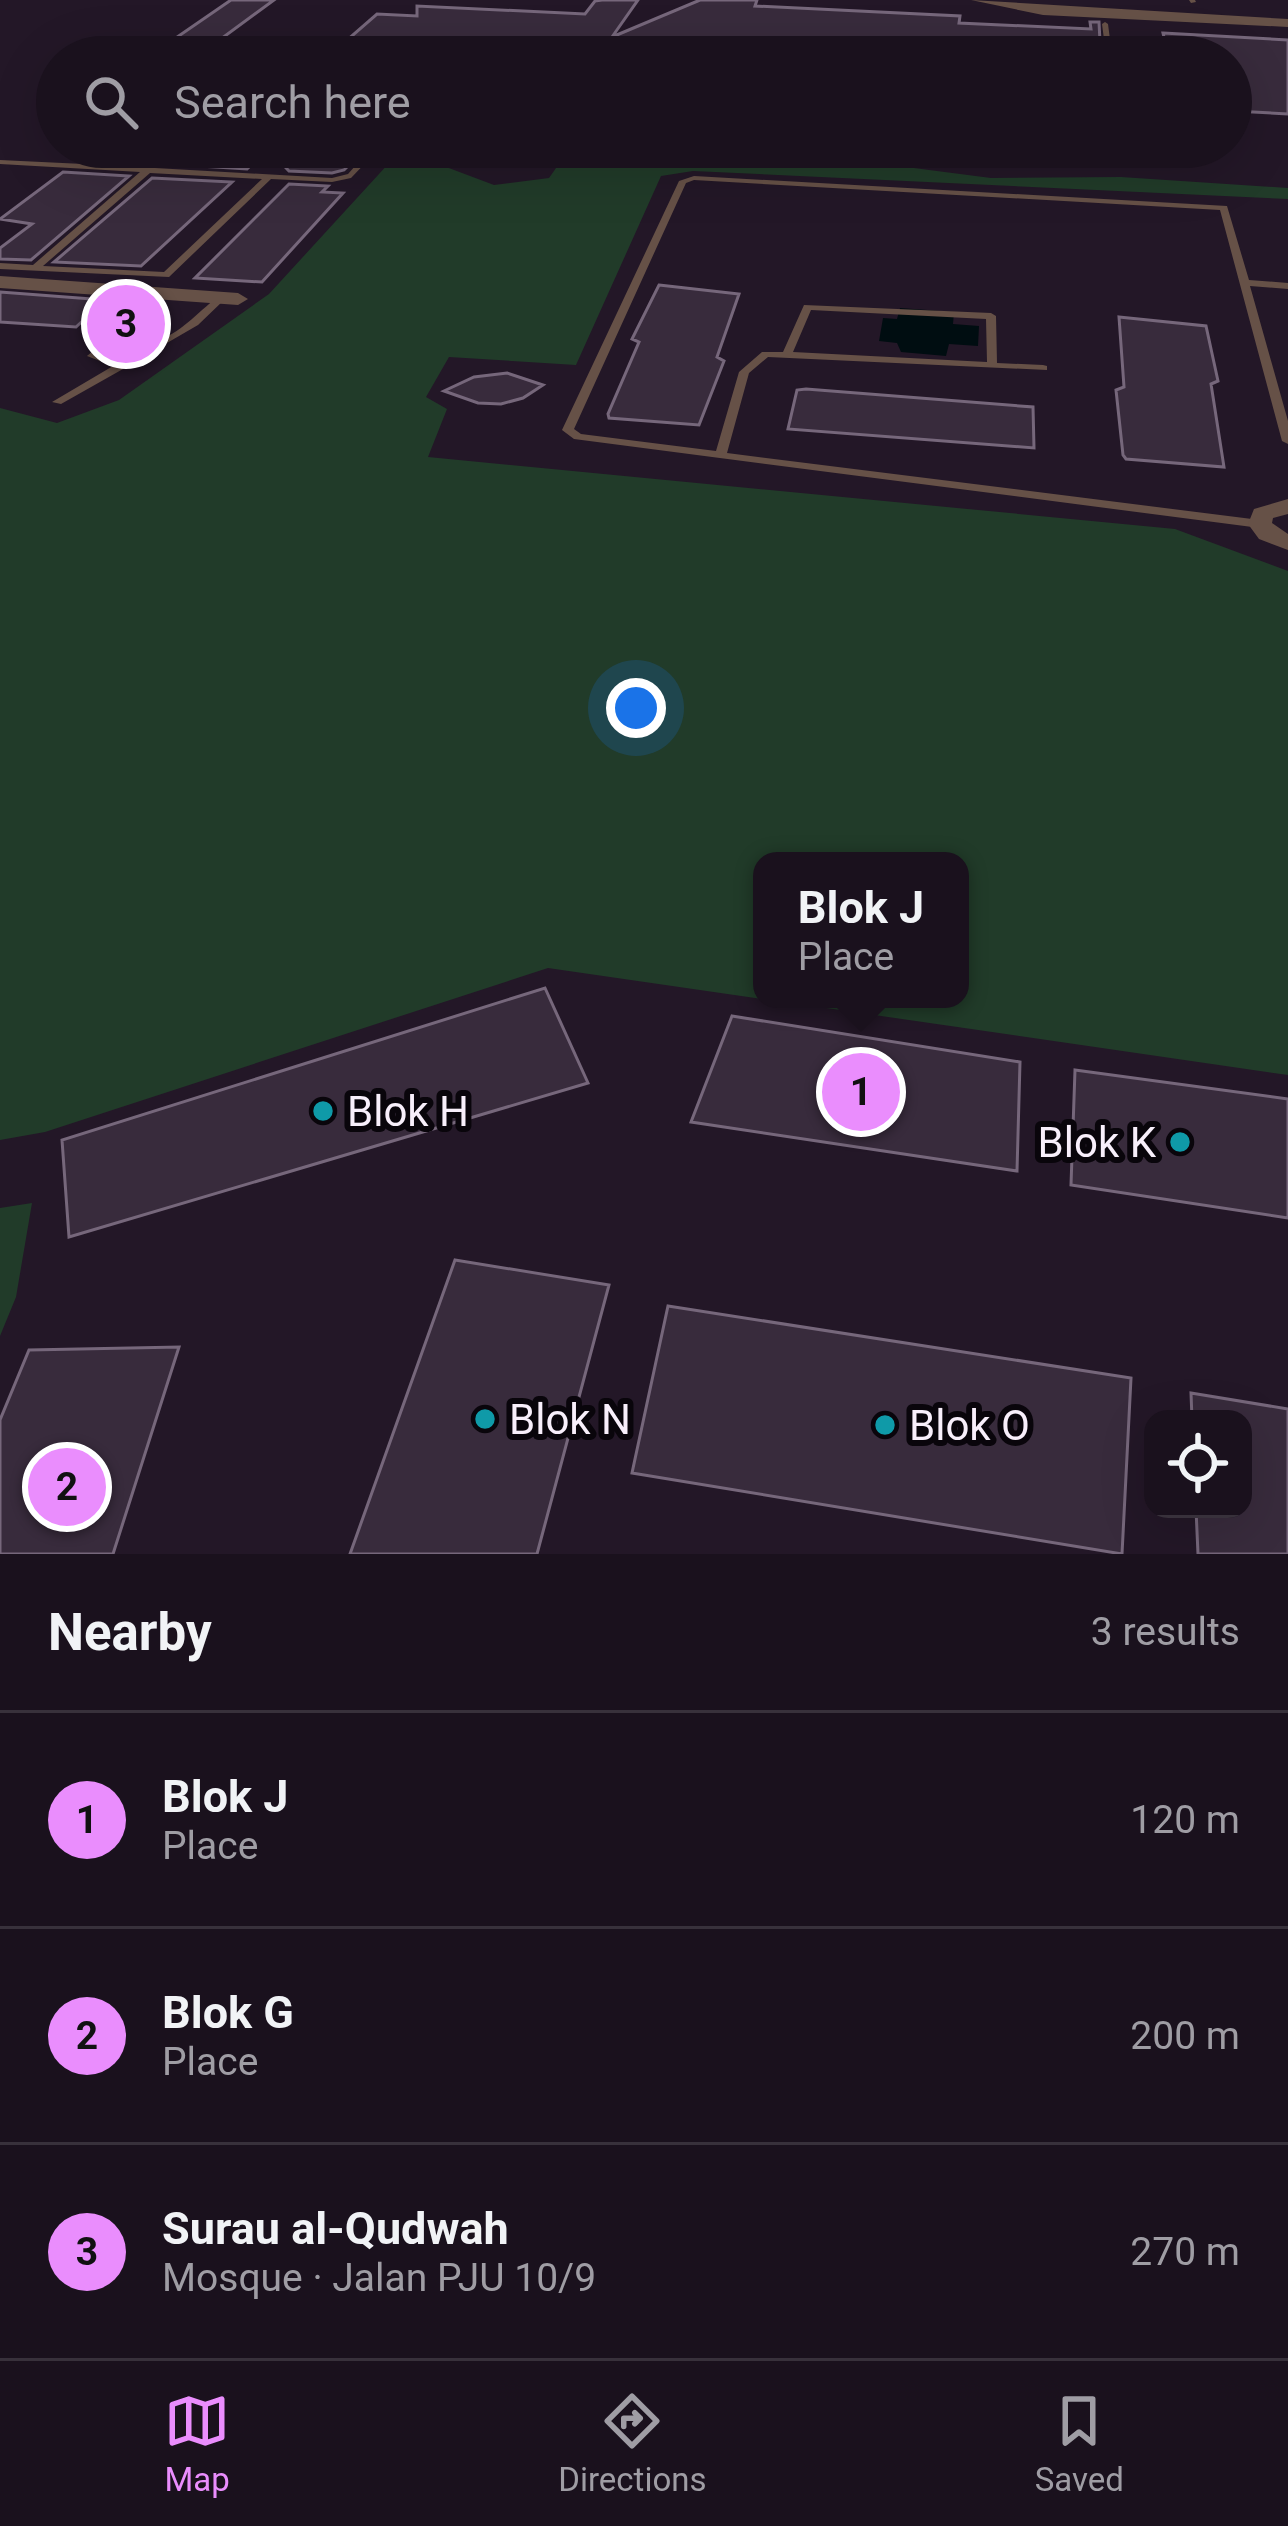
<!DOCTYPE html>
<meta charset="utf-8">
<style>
body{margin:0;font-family:Roboto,sans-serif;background:#271f2a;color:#f1f3f6}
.controls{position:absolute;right:36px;bottom:36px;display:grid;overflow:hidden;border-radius:24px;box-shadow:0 12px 48px #0002}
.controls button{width:108px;height:108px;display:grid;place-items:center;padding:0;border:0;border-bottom:3px solid #38313b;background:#1a111d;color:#f1f3f6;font:60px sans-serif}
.you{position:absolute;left:636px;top:708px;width:42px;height:42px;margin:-30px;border:9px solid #fff;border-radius:50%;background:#1a73e8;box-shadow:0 0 0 18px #1a73e833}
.badge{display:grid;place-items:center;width:78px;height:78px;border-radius:50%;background:#ea8dfd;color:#111;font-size:39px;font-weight:700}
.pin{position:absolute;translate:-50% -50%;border:6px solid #fff;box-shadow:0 3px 12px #0006}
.popup{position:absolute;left:753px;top:852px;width:216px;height:156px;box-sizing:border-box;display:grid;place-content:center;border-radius:24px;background:#1a111d;filter:drop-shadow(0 3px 9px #0005);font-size:39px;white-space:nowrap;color:#9f9da4}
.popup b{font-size:45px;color:#f1f3f6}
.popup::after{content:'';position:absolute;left:50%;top:100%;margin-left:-24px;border:24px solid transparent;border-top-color:#1a111d}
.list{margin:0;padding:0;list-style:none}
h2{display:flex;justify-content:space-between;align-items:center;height:156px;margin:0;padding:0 48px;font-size:51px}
h2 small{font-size:39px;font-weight:400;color:#9f9da4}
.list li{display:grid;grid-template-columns:78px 1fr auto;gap:36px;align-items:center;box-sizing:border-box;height:216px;padding:0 48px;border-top:3px solid #38313b}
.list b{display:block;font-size:45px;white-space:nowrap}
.list p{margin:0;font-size:39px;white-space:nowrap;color:#9f9da4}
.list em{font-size:39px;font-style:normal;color:#9f9da4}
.icon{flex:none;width:66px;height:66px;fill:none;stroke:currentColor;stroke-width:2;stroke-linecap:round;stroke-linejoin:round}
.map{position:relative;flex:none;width:1288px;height:1554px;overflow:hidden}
.search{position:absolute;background:#1a111d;box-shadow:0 12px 48px #0002;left:36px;right:36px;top:36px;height:132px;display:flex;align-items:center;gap:30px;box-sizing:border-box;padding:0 42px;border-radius:66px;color:#9f9da4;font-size:45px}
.sheet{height:804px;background:#1a111d}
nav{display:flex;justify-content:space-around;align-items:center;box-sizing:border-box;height:168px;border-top:3px solid #38313b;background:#1a111d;font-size:33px;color:#9f9da4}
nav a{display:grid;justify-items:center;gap:6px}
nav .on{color:#ea8dfd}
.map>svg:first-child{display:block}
</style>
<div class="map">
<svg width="1288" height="1554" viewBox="0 0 1288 1554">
<rect width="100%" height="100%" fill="#231727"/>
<path fill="#213b29" d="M767 149 991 178 1121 177 1288 188V199L693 171 661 176 576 365 449 357 426 397 447 409 428 457 1175 529 1288 571V1075L764 999H960V861H762V999L548 968 45 1132 0 1140V408L57 423 119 400 269 294 401 150 494 185 549 178 568 151Z
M32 1203 16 1297 0 1336V1208Z"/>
<path fill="#000d11" d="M900 308 954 312 953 324 979 326 978 346 949 344 946 356 901 352 897 343 879 341 883 318 897 319Z"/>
<path fill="#382b3c" stroke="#76677b" stroke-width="3" d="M231 0H274L210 47 167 44Z
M602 0H638L612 37 700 0H757L755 6 960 16 959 23 1091 29 1090 22H1099L1100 42 1095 41 1097 57H838L832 56 834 44 707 38 696 57 602 52 598 57 331 54 377 14 417 16V6L585 14 595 1Z
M1163 33 1288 40V114L1235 111 1231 57H1169Z
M97 147H162L144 162 80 159Z
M182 147H234L294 151 355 159 344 170 332 173 289 171 268 149 247 169 166 164Z
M63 172 129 176 31 260 0 259V248L32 224 0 219Z
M152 178 232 182 141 266 54 262Z
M289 184 328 186 322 192 343 193 262 282 195 278Z
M659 285 739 294 717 357 724 361 699 425 609 418 608 414 639 342 632 339Z
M0 292 105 300 76 327 0 322Z
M1119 317 1206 326 1218 381 1211 384 1224 467 1126 459 1123 455 1116 390 1124 387Z
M507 373 543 385 523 398 501 404 478 403 444 391 474 377Z
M806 389 1033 407 1034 448 788 429 797 390Z
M545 988 588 1083 69 1237 62 1140Z
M732 1016 1020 1062 1017 1171 691 1122Z
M1075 1070 1288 1099V1218L1071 1185Z
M455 1260 609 1285 537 1554H350Z
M668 1306 1131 1378 1122 1554 632 1473Z
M179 1347 113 1554H0V1420L29 1350Z
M1191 1393 1288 1409V1554H1198L1196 1509H1243V1419H1192Z"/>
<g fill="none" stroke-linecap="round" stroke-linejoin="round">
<path fill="#665147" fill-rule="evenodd" d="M1189 0H1195L1196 2 1191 3Z
M1105 22 1108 24 1111 47 1108 49 1105 47 1102 24Z
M169 147H178L155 168 332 178 348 174 364 156 296 147H324L374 154 351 178 332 182 271 179 169 277 0 269V263L33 265 140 172 0 164V160L146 167ZM150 173 262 179 164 272 43 266Z
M694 176 1227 206 1249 280 1288 283V289L1250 286 1288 421V444L1282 441 1220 210 694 180 686 183 574 429 581 434 716 451 739 372 762 352H783L804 305 991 313 996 316 997 363 1043 365 1047 366V370L768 357 749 373 727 453 1260 520 1266 524 1260 528 574 439 562 430 679 181ZM811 310 986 319 987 362 793 352Z
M221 295 226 298 224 300 198 325 129 365 128 368 123 369 61 404 52 402 113 366 87 356C120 326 127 350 159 340 184 331 200 309 221 295ZM111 346 146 347 120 362 100 355Z"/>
<path fill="#665147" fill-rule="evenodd" d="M0 276 238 293 248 299 238 305 0 288Z
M1288 499V514L1273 518 1272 523 1288 534V550L1259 539 1248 524 1254 509Z"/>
<path fill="#665147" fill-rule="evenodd" d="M971 0 1288 19V27L1043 15Z"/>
</g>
<g fill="#0f9aa8" stroke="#09050b" stroke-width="4.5">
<circle cx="323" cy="1111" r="12"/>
<circle cx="1180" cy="1142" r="12"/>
<circle cx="485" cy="1419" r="12"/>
<circle cx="885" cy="1425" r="12"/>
</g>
<g text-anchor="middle" stroke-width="12" stroke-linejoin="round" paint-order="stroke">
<g font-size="42" fill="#f8effb" stroke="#09050b" text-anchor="start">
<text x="347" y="1126">Blok H</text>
<text x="1156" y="1157" text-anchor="end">Blok K</text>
<text x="509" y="1434">Blok N</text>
<text x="909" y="1440">Blok O</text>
</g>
</g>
</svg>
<div class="controls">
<button><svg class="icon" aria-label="locate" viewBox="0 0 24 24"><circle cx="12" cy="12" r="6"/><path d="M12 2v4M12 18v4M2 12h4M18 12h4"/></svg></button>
</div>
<div class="you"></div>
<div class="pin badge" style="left:861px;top:1092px">1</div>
<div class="popup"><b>Blok J</b>Place</div>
<div class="pin badge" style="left:67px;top:1487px">2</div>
<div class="pin badge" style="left:126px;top:324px">3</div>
<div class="search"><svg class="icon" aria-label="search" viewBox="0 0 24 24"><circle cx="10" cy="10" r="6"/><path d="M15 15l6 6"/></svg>Search here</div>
</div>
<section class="sheet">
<h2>Nearby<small>3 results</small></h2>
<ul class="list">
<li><span class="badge">1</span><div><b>Blok J</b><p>Place</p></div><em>120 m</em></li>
<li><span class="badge">2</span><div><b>Blok G</b><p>Place</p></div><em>200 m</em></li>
<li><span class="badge">3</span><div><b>Surau al-Qudwah</b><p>Mosque · Jalan PJU 10/9</p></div><em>270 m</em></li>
</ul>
</section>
<nav>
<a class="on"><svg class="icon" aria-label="map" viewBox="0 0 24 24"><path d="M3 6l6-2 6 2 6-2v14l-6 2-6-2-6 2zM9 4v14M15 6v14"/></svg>Map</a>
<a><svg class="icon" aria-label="directions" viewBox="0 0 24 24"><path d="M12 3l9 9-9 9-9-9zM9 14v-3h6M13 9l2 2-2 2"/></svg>Directions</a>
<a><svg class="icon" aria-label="saved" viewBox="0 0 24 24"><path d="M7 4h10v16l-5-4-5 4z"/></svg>Saved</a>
</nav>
